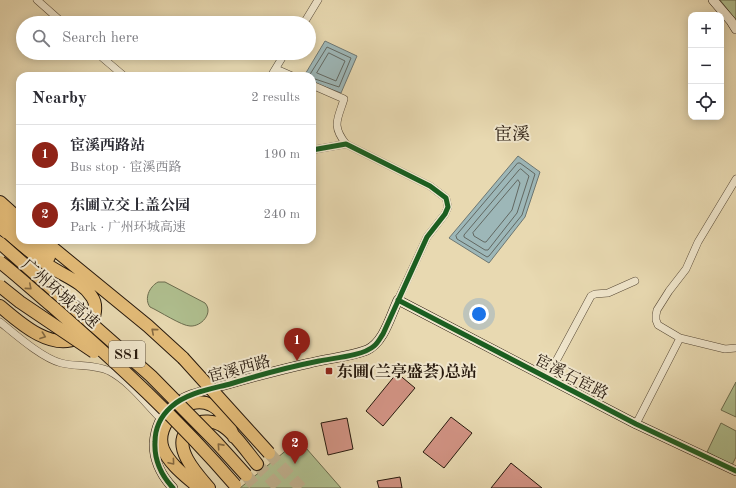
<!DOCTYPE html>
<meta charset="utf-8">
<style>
body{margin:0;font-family:"Old Standard TT","Noto Serif SC",serif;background:#f7f7f7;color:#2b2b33}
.controls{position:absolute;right:12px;top:12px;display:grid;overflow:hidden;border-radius:8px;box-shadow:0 2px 10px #0003}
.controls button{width:36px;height:36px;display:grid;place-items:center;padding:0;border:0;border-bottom:1px solid #e1e1e2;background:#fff;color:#2b2b33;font:20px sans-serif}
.you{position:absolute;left:479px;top:314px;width:14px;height:14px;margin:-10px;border:3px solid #fff;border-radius:50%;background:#1a73e8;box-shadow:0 0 0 6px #1a73e833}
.badge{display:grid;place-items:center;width:26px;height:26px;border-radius:50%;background:#8f2418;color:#fff;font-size:13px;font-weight:700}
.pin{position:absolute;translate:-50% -33px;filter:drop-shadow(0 1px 2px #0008)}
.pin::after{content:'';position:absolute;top:21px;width:14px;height:12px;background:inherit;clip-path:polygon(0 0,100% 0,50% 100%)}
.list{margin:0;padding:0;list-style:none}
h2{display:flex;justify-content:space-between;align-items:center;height:52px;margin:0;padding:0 16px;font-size:17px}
h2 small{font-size:13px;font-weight:400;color:#7c7c81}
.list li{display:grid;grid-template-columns:26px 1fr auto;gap:12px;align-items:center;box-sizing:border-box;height:60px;padding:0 16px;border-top:1px solid #e1e1e2}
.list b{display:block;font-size:15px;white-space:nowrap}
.list p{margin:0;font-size:13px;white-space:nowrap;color:#7c7c81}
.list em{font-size:13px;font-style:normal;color:#7c7c81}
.icon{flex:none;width:22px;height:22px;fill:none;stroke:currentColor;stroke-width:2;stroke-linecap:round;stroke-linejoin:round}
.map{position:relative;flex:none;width:736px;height:488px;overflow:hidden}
.search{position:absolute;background:#fff;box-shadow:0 2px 10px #0003;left:16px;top:16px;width:300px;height:44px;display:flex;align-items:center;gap:10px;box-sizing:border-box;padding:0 14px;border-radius:22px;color:#7c7c81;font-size:15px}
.panel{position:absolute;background:#fff;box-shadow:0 2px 10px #0003;left:16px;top:72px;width:300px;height:172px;border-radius:12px}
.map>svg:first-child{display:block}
</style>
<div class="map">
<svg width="736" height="488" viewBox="0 0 736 488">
<rect width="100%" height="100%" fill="#e8d9b1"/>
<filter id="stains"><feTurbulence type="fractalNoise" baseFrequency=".005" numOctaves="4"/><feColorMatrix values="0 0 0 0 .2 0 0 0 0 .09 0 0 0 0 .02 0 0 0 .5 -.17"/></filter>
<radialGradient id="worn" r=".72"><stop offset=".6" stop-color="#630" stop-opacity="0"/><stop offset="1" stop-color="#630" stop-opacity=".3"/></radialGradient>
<path fill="#b0c090" stroke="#6b6c4e" d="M720 0H736V20Z
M158 282H165L205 303C214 313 201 327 190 326 182 326 159 311 150 307 144 299 149 287 158 282Z
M736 382V417L721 410Z
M721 423 736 431V457L732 465 707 452Z
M299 440 341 488H240Z"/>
<path fill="#9db7b8" stroke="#6d7773" d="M325 41 357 56 341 93 312 82V76H304Z
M518 156 540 172 525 217 489 263 449 238Z"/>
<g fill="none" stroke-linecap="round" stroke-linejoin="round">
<path stroke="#626862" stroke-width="1" d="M329 53 345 61 336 81 317 73Z
M309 76 327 47 351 58 339 87 312 78
M518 163H520L535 174 522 215 489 256 487 257 457 239 456 236Z
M521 169 529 176 517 213 488 250H485L464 237V235L519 170Z
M518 180 520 183 512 210 486 242H484L474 236 473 233Z"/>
</g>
<path fill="#d29384" stroke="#26180c" d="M397 373 415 388 383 426 366 411Z
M451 417 472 433 444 468 423 452Z
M347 418 353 449 328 455 321 423Z
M511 463 542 488H491Z
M400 477 402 488H379L377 481Z"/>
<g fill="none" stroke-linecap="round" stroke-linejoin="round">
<path stroke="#c1b290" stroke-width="12" stroke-dasharray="12 6" stroke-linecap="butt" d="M269 453 301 488
M257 464 279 488
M246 475 257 488"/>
<defs>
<path id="street" d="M37 0 63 23
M304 23 318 0
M97 53 124 76
M276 69 292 76
M271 76 285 53
M312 85 344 99C338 119 331 125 346 144
M312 150 346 144 430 186 446 198 448 207 445 214 427 237 398 300
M736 179 698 242 686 269 669 291 657 310 656 315V320L658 325 680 338 725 349 736 348
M0 322C16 335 42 358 61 363 77 367 94 364 109 371 130 382 145 403 161 419
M547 378 591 296 595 294 608 293 635 281
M636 424 680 338"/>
<path id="secondary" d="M713 0 731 21 736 29
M173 488C161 475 154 462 154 444 155 430 160 416 171 406 185 394 207 390 225 385 253 377 282 369 310 363 329 358 349 357 367 350 384 342 390 317 398 300L636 424 736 471"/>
<path id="highway" d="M0 202 20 220
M0 215 20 228
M0 227C16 240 31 253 48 265 63 276 82 281 92 297 97 304 95 315 92 323 89 330 84 335 78 338 50 351 19 322 0 306
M30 240 49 257
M43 240 148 326 183 358
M199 488C187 477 170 465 163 449 153 424 187 393 211 405 224 411 229 426 234 437
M209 488C198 475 173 449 186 432 188 429 191 425 194 424 202 420 214 421 221 425 234 432 247 452 257 464"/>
</defs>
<use href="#street" stroke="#564835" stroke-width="8"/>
<use href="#secondary" stroke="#26180c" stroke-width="10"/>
<use href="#highway" stroke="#26180c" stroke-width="14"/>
<use href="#street" stroke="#f0e6cc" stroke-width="7"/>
<use href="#secondary" stroke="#f0e6cc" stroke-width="9"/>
<use href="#highway" stroke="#e4bc78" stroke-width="12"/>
<defs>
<path id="highway-bridge" d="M0 243 151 376 217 443 246 475
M0 262C18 276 35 292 53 307 118 364 179 420 235 485
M0 286 20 302 94 352
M183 358 269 453"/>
</defs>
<use href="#highway-bridge" stroke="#26180c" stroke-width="14" stroke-linecap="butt"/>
<use href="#highway-bridge" stroke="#e4bc78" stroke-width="12"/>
<defs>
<path id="cycleway" d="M398 300 636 424 736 471
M173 488C160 474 154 460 155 442 155 428 161 416 171 407 186 393 211 389 230 384 259 375 289 367 319 361 333 358 363 356 374 346 378 343 380 338 383 334L427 237 445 214 448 207 446 198 430 186 346 144 312 150"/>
</defs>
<use href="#cycleway" stroke="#f0e6cc" stroke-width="8"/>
<use href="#cycleway" stroke="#1b5e20" stroke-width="5"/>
</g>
<defs><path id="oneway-chevron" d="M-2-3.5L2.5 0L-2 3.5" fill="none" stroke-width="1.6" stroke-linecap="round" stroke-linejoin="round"/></defs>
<g stroke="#856a42">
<use href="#oneway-chevron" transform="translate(29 287) rotate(41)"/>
<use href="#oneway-chevron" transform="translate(154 331) rotate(-139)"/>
<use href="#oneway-chevron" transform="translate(43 336) rotate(20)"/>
<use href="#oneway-chevron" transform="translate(220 446) rotate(-132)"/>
<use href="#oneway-chevron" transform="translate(172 462) rotate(50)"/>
</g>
<rect fill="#8f2418" stroke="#f0e6cc" stroke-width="1.5" x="325" y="367" width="8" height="8" rx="2"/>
<g text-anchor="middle" stroke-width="4" stroke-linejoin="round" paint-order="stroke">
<rect fill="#f0e6cc" stroke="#635646" stroke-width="1" x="109" y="341" width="36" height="26" rx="3"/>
<g font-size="15" font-weight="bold" fill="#26180c">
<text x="127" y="359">S81</text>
</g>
<g font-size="16" fill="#26180c" stroke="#f0e6cc">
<text transform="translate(61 293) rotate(41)" y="6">广州环城高速</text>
<text transform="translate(239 368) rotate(-15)" y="6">宦溪西路</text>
<text transform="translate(572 376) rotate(27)" y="6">宦溪石宦路</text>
</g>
<g font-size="16" font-weight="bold" fill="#26180c" stroke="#f0e6cc" text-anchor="start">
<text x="337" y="377">东圃(兰亭盛荟)总站</text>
</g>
<g font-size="18" fill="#26180c" stroke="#f0e6cc">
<text x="512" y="140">宦溪</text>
</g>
</g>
<rect width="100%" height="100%" filter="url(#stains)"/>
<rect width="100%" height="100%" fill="url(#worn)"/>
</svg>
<div class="controls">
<button>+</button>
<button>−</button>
<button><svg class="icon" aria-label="locate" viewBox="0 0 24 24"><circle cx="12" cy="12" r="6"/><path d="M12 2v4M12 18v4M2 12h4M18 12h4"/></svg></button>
</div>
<div class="you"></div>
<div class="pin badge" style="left:297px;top:361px">1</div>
<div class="pin badge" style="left:295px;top:464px">2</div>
<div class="search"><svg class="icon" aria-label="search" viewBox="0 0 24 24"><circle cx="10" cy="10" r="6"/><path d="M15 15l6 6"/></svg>Search here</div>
<section class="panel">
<h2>Nearby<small>2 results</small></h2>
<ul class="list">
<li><span class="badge">1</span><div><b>宦溪西路站</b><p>Bus stop · 宦溪西路</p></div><em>190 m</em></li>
<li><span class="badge">2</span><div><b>东圃立交上盖公园</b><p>Park · 广州环城高速</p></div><em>240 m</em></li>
</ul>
</section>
</div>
